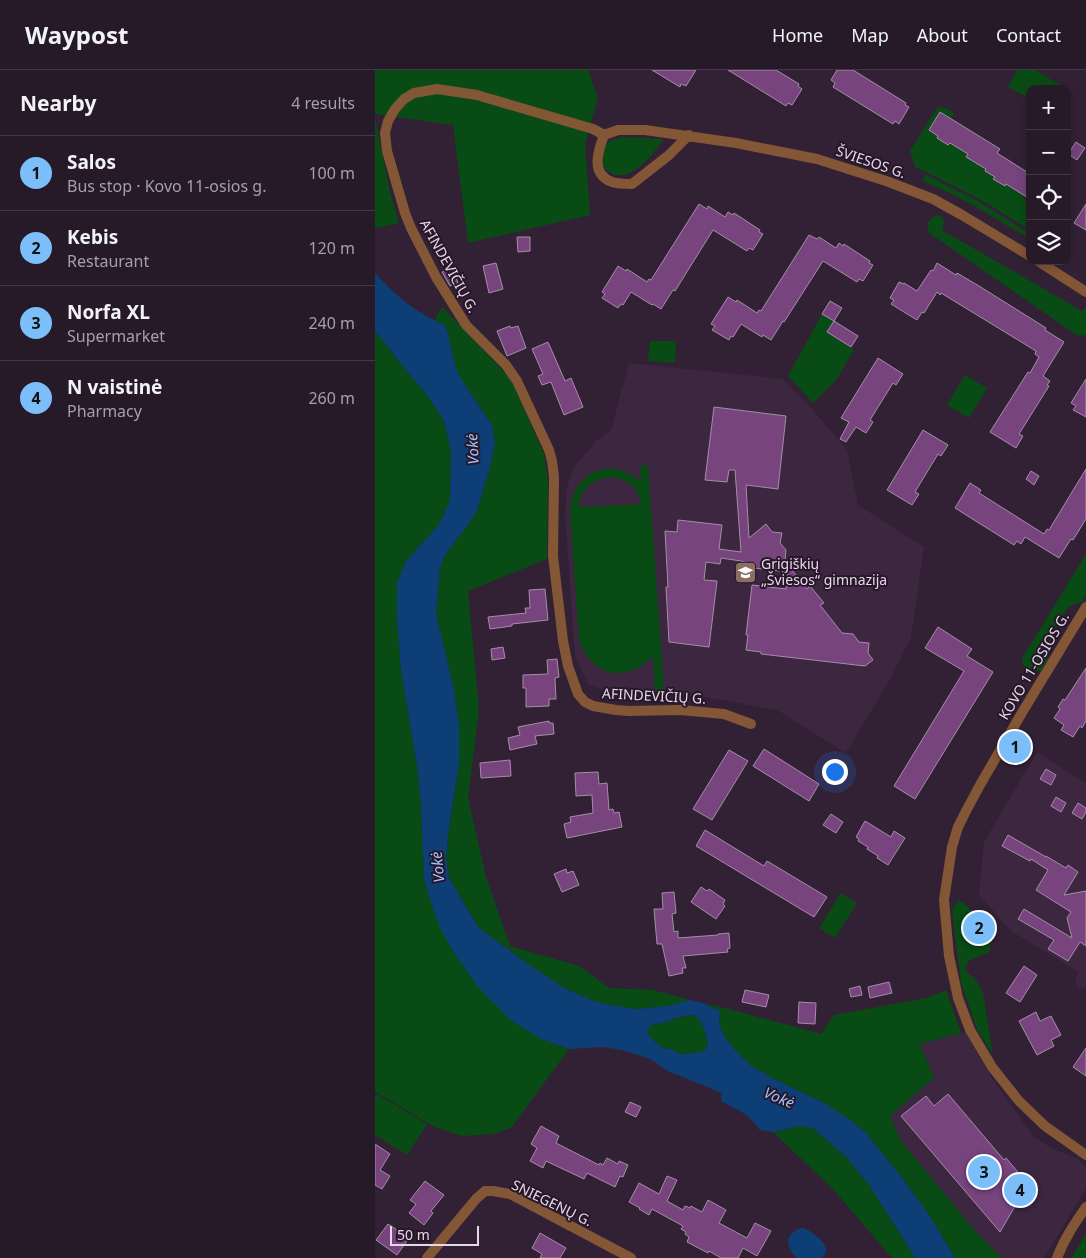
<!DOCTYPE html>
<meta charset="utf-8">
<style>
body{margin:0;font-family:"Noto Sans",sans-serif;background:#2e2230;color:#f1f3f6}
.controls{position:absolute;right:15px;top:15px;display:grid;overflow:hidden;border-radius:10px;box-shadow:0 2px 12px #0003}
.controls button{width:45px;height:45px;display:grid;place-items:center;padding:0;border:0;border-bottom:1px solid #423845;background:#261928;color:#f1f3f6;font:25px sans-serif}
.scale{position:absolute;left:15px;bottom:12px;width:89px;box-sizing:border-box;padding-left:5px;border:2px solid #e4d9e6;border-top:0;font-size:14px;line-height:18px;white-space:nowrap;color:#e4d9e6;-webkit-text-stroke:4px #28172b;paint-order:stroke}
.you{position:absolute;left:459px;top:701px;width:18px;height:18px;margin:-12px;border:4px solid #fff;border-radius:50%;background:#1a73e8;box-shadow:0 0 0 8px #1a73e833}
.badge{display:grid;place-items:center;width:32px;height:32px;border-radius:50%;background:#7cbef9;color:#111;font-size:16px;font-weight:700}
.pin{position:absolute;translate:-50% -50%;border:2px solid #fff;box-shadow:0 1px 5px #0006}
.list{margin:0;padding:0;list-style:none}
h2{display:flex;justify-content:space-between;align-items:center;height:65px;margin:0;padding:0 20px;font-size:21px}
h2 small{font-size:16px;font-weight:400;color:#a4a0a8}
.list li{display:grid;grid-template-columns:32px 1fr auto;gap:15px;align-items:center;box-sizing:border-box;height:75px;padding:0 20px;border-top:1px solid #423845}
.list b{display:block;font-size:19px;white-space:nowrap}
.list p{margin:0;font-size:16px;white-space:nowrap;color:#a4a0a8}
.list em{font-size:16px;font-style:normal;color:#a4a0a8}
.icon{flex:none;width:28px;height:28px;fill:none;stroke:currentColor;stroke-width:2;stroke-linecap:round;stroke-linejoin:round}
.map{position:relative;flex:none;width:711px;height:1188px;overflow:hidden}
header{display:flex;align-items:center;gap:30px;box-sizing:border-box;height:70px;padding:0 25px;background:#261928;border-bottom:1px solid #423845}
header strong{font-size:24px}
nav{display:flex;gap:28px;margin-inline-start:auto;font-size:18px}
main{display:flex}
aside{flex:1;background:#261928}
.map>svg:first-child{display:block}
</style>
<header>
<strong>Waypost</strong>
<nav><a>Home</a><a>Map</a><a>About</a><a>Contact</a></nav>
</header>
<main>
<aside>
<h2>Nearby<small>4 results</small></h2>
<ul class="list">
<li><span class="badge">1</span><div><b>Salos</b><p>Bus stop · Kovo 11-osios g.</p></div><em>100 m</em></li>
<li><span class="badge">2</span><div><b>Kebis</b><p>Restaurant</p></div><em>120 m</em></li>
<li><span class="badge">3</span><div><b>Norfa XL</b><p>Supermarket</p></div><em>240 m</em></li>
<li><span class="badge">4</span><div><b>N vaistinė</b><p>Pharmacy</p></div><em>260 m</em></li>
</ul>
</aside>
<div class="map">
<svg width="711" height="1188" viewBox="0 0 711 1188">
<rect width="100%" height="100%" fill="#322135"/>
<path fill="#3c2640" d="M254 293 407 309 437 339 472 380 483 435 549 477 536 568 515 609 471 683 402 640 314 624 232 621 214 615 200 587 190 443 192 417 198 399 221 371 236 360Z
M662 682 711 713V917L703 918 700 909 704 902 636 861 604 825 609 772Z
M590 962 616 1007 658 1066 676 1078 703 1089 711 1098V1118L674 1180 668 1188H627L602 1163 526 1071 515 1046 559 1008 545 974Z"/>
<path fill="#094b14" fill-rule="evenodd" d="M0 0H213L223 28 210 74 215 145 93 173 78 55 0 44Z
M642 0H660L691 18 655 19V29L633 17Z
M563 37C569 37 575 39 579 44L576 48 565 42 554 60 563 66 562 68 573 75 575 73 593 84 591 87 613 97 610 101 620 107 619 110 629 116 631 114 649 125 648 128 655 132V161C619 135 580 116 540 97L535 81Z
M0 48 15 122 24 153 0 158Z
M248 67 286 69 288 70C278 84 256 114 236 103 224 97 227 87 229 76L235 71Z
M549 104 603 131 655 164V169C620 149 587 126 549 112L548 109Z
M561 145 567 147 569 151 567 160 707 241 711 238V265L703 266 553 162V152Z
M67 237 136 309 169 384 173 411 172 489 93 521 104 639 93 728 111 807 135 876 204 896 234 918 278 920 315 930 293 936 262 939 241 936 221 932 191 919 157 897 104 858 85 827 74 808 71 788 75 751 84 694V654L79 619 61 544 65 497 72 482 86 464 102 441 108 421 116 393 120 372 117 355 102 333 83 305 76 279 73 264 69 254 59 251Z
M447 244 459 251 452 262 479 280 461 310 438 333 413 306Z
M0 261 30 299 53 325 69 351 76 381 75 431 63 456 31 491 22 513V546L26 601 43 702 46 736 49 809 56 832 166 969 194 979 136 1058 118 1064 87 1066 59 1057 1 1022H0Z
M275 271H301L300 293 273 291Z
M590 305 612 318 594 348 572 335Z
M273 395 289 620 280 621 278 586C251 614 217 607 204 570L195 442C196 435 196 429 199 423 206 405 227 395 245 400 253 402 259 406 266 411L265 396ZM240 407C255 412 263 418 266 434L204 437C206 416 220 408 240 407Z
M711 484V525L707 532 694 536 665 578V580L671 583 674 588 666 601H657L647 594 648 587Z
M466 823 482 833 460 868 444 858Z
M584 830 592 836 616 866 617 871 614 882 593 891 590 900 601 910 608 923 618 985 602 959 586 913 577 839Z
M571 920 586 963 545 974 559 1008 515 1046 526 1071 602 1163 627 1188H580L554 1145 528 1109 490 1062 475 1050 451 1034 399 1009 375 995 363 983 351 969 344 954 345 941 328 933 350 938 446 964 459 945 552 928Z
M318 945 325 950 331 965 333 976 328 982 305 984 295 978 289 979 278 970 273 964V958L276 955 292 952 298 949Z
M2 1024 52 1054 32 1085 0 1065V1027Z
M425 1056 438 1058 471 1087 495 1116 540 1188H517L458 1119 398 1062Z
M711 1164V1188H696Z"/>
<path fill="#0e3e76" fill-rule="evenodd" d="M0 203C18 223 43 245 69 254L73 264 76 279 83 304 102 333 117 355 120 372 116 393 108 421 102 441 86 464 72 482 65 497 61 544 79 619 84 654V694L75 750 71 788 74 808 85 827 104 858 157 897 191 919 221 932 241 936 262 939 293 936 315 930 328 933 345 941 344 954 351 969 363 983 375 995 399 1009 451 1034 475 1050 490 1062 528 1109 554 1145 580 1188H540L495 1116 471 1087 438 1058 425 1056 398 1062 385 1060 372 1045 346 1031 347 1023 293 1001 275 989 248 980 227 977 194 979 166 969 137 951 103 917 79 883 65 858 56 832 49 809 46 736 43 702 26 601 22 546V513L31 491 63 456 75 431 76 381 69 351 53 326 30 299 0 261ZM318 945 325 950 331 965 333 976 328 982 305 984 295 978 289 979 278 970 273 964V958L276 955 292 952 298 949 309 946Z
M427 1158C434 1159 452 1172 451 1180 451 1183 449 1186 447 1188H422C410 1177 409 1163 427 1158Z"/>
<path fill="#77447e" stroke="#a48ea7" d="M277 0H321L311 16 306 14 305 17Z
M353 0H401L424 14 423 16 427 19 417 35 413 33 411 36Z
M462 0H478L531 33 530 35 534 37 524 54 520 51 518 54 458 17 460 13 456 10Z
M565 42 625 79 622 83 655 104V129L631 114 630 116 618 109 620 107 610 101 611 99 591 87 593 84 575 73 573 75 562 68 563 66 554 60Z
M701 72 710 78 702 90 693 84Z
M324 134 332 139 333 136 350 147 353 142 358 145 359 143 385 160 384 162 388 164 378 180 374 178 372 181 338 160 300 221 298 220 286 239 278 234 277 235 256 222 248 235 246 234 243 238 227 228 230 224 227 222 243 196 251 201 252 199 272 212 274 209 276 210Z
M711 134V160L699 153Z
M434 165 442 169 444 167 461 178 464 173 468 176 469 174 495 191 494 193 498 195 488 211 484 209 482 212 448 191 409 252 408 251 396 270 388 265 387 267 366 254 358 267 356 266 354 270 337 260 340 256 336 254 353 227 361 232 362 230 382 243 384 240 386 241Z
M142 167H155V181L143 182Z
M121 193 128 219 114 223 108 196Z
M562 193 581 205 582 203 604 216 671 258 670 260 689 272 668 306 675 311 672 315 674 316 644 364 648 366 641 378 615 362 653 302 655 303 664 287 660 284 661 281 566 223 565 225 562 222 549 243 547 242 542 250 516 234 519 230 515 228 524 212 529 214V213L542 221 556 200 558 201Z
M78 199 83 213 75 216 67 202Z
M455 231 467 238 459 251 447 244Z
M459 251 483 266 476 277 452 262Z
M135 256 136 258 143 256 151 278 132 286 122 261Z
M173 272 190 311 196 308 208 337 189 345 176 312 167 315 163 306 168 304 157 279Z
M503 288 528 304 521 315 518 313 495 350 498 352 491 363 481 357 471 372 465 369 474 352 466 348Z
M711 309V347L698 340 701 336 696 333Z
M339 337 411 346 403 419 371 415 374 468 391 454 397 462 407 463 405 473 411 480 410 491 432 519 435 516 449 533 445 535 467 563 478 564 484 572 494 573 493 583 498 590 490 596 386 584V582L371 580 373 565H371L377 515 411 519 413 502 379 498V495L366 491 346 488 345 494 331 492 329 510 342 511 334 577 294 572 291 517H293L290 461 302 462 303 450 347 455 344 479 366 482 360 400H354L352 412 330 410Z
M548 360 573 375 566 386 563 384 540 422 544 424 537 435 512 420Z
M711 399V449L698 470 696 469 684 488 650 467 646 474 642 471 639 475 580 438 595 413 606 420 604 423 669 464 672 459 674 460Z
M656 401 664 406 659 415 651 409Z
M170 519 173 550 137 554V556L115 559 113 547 151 543 150 538H155L154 520Z
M563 557 597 579 592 586 618 602 540 729 519 716 589 601 550 578Z
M128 577 130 588 117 590 116 579Z
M182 589 184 607 180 608 181 629H174V636L151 637V618H148V605L173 604 172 590Z
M711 598V651L707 658 705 656 698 667 686 660 689 655 679 648 685 639 683 637 688 629 690 630Z
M174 651V653H178L179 664 160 666 162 674 135 680 133 668 145 665 143 657Z
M389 679 444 714 434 731 378 696Z
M354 680 373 691 337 750 318 739Z
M135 690 136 706 106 708 105 693Z
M671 699 681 705 676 715 665 709Z
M223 702 224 714 232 713 234 740 238 739 239 743 244 742 247 757 192 768 189 754 196 752 195 747 218 743 217 725 201 726 200 703Z
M681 727 691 733 686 742 676 736Z
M703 733 711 738V742L707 749 697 743Z
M456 744 468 752 461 763 448 755Z
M490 751 516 767 519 761 530 768 513 795 502 788 503 786 492 779 493 777 483 771 484 769 481 767Z
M330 760 389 796 392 791 452 827 439 847 321 776Z
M633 765 671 787V786L691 798 693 795 703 802 689 825 711 821V876L705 872 693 891 673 879 679 870 643 849 649 839 697 868 692 848 696 842 661 820 673 800 656 789 655 791 627 776Z
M191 799 192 803 198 801 204 815 187 822 179 804Z
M326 817 332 821 334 819 350 830 348 834 350 836 341 849 316 832Z
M299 822 301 843 297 844 299 862 303 861V868L343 865V864L354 863 355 878 352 879 353 882 308 886 311 898H307L308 903 294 906 287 874H282L279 839H288L287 823Z
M649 896 662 905 645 932 631 923Z
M514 912 517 923 495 928 493 917Z
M485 916 487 925 476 927 474 919Z
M370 920 394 925 391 937 367 932Z
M424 932 441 933 440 954 423 953Z
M661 942 665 951 676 946 686 965 676 970 679 976 662 985 644 951Z
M711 978V1006L698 997Z
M573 1024 629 1090 631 1088 653 1114 625 1162 526 1046 551 1026 559 1036Z
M255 1032 266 1037 261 1047 250 1042Z
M166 1056 184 1066 181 1073 224 1095 225 1093 228 1095 232 1088 243 1094 244 1091 253 1095 248 1107 245 1106 240 1117 212 1103 209 1109 171 1091 168 1098 155 1091 162 1078 156 1074Z
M0 1074 15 1084 5 1100 15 1106 7 1119 0 1115Z
M292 1106 302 1110 292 1131 308 1140 310 1136 315 1138 316 1136 327 1142 333 1130 351 1140 344 1153 372 1168 380 1153 396 1161 382 1186 368 1178 363 1188H346L334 1181 333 1183 312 1172 314 1167 310 1164 311 1162 306 1159 308 1156 277 1139 274 1145 264 1139 265 1138 254 1132 264 1113 284 1124Z
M50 1111 69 1125 56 1141 58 1143 49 1155 34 1143 41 1134 35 1130Z
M13 1154 34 1168 22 1185 1 1170Z
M165 1163 191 1178 185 1188H165L167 1184 157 1178Z"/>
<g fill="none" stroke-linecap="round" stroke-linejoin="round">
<path stroke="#835635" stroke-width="10" d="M229 65 218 59 102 25 62 19 39 23 29 29 20 39 13 51 10 63 12 81 30 143 36 158 61 207 91 255 131 295 142 311 174 380 177 391 179 407 178 486 188 571 193 596 203 624 210 632 218 636 241 640 254 641 305 640 349 644 376 654
M314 65 294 85 257 114C250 114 243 114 237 112 215 104 223 81 229 65L243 60H270L361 73 442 89 514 112 558 129 587 145 655 186
M663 191 711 222
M711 537 648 641 605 715 590 743 583 757 577 777 569 830 574 886 583 928 595 960 617 997 644 1031 670 1056 711 1085
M52 1188 101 1129 110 1121H118L135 1124 256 1188
M682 1188C689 1169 700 1153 711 1137"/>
</g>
<defs>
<symbol id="school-square" viewBox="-11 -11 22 22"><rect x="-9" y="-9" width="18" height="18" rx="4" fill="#8d6e63" stroke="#28172b"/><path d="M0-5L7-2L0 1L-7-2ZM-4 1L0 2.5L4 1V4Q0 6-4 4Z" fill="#fff"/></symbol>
</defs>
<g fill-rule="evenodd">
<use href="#school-square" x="358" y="490" width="25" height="25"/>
</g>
<g text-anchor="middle" stroke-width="4" stroke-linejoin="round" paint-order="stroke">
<g font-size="14" fill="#e4d9e6" stroke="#28172b">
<text transform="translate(496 92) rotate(19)" y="5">ŠVIESOS G.</text>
<text transform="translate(74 196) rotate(61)" y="5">AFINDEVIČIŲ G.</text>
<text transform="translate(659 596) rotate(-59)" y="5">KOVO 11-OSIOS G.</text>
<text transform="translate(279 626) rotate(3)" y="5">AFINDEVIČIŲ G.</text>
<text transform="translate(177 1133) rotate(26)" y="5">SNIEGENŲ G.</text>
</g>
<g font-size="14" fill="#e4d9e6" stroke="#28172b" text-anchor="start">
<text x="386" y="499">Grigiškių<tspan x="386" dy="16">„Šviesos“ gimnazija</tspan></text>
</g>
<g font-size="15" font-style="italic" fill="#9ec4f7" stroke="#28172b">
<text transform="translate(98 379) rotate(-93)" y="5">Vokė</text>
<text transform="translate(63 797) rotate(-96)" y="5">Vokė</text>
<text transform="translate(404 1028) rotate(23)" y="5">Vokė</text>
</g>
</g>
</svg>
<div class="controls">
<button>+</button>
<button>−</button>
<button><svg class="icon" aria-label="locate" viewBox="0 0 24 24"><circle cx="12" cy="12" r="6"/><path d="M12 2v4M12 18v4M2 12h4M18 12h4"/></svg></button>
<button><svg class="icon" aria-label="layers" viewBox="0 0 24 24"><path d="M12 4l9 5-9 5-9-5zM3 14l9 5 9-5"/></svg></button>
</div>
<div class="scale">50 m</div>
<div class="you"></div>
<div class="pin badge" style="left:640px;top:677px">1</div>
<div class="pin badge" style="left:604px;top:858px">2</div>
<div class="pin badge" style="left:609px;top:1102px">3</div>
<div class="pin badge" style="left:645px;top:1120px">4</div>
</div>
</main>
